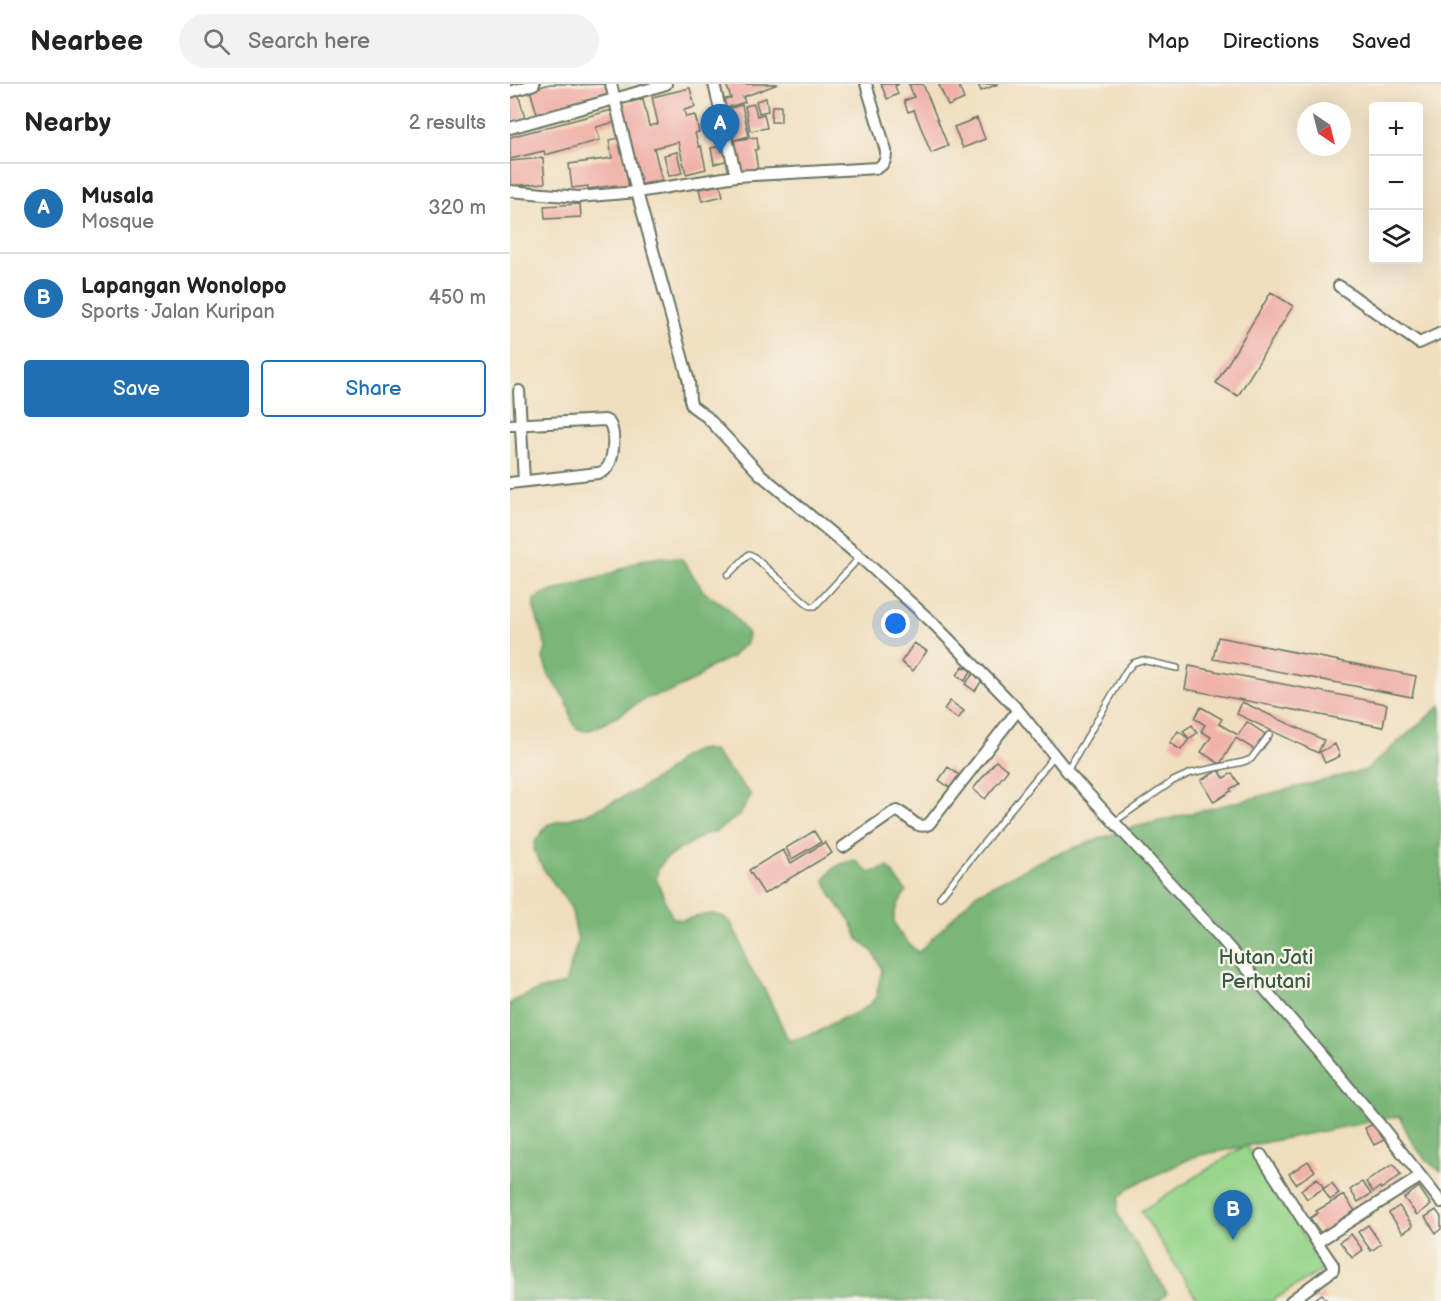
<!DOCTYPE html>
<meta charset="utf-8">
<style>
body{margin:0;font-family:"Balsamiq Sans",sans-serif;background:#f2f2f2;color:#222}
.controls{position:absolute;right:18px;top:18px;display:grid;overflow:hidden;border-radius:6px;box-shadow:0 6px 24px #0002}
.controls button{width:54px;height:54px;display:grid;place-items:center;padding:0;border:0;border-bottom:2px solid #e0e0e0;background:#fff;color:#222;font:30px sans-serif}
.compass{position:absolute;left:787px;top:18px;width:54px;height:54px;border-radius:50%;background:#fff;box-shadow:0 6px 24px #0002;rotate:145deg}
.you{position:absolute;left:386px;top:540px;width:21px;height:21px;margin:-15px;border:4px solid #fff;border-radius:50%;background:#1a73e8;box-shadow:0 0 0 9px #1a73e833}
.badge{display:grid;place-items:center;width:39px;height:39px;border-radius:50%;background:#1f6fb2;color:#fff;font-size:20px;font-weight:700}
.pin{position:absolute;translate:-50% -50px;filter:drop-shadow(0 2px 3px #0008)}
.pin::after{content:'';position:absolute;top:32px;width:21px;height:18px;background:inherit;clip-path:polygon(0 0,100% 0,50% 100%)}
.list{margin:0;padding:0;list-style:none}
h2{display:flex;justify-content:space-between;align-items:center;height:78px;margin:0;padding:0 24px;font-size:26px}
h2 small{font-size:20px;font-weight:400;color:#767676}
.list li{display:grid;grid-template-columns:39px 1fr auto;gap:18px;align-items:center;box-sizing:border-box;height:90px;padding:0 24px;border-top:2px solid #e0e0e0}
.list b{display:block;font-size:22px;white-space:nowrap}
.list p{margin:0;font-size:20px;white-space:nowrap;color:#767676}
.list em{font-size:20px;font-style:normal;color:#767676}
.actions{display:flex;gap:12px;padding:18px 24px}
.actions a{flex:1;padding:14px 0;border:2px solid #1f6fb2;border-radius:6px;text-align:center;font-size:21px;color:#1f6fb2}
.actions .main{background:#1f6fb2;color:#fff}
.icon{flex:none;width:33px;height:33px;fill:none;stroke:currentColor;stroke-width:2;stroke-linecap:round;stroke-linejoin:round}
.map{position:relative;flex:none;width:931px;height:1217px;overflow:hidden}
header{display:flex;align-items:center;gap:36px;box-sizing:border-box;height:84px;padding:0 30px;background:#fff;border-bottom:2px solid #e0e0e0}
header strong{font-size:28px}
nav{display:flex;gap:33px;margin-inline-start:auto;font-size:21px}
.search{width:420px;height:54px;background:#f2f2f2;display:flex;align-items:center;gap:15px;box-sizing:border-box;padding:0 21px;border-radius:33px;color:#767676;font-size:22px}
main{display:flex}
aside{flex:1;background:#fff}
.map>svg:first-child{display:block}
</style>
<header>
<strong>Nearbee</strong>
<div class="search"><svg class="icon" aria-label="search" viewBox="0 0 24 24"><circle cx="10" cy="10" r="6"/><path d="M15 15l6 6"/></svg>Search here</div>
<nav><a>Map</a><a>Directions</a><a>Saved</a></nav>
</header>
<main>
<aside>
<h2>Nearby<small>2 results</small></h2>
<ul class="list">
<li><span class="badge">A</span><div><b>Musala</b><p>Mosque</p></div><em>320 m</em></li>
<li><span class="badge">B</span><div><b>Lapangan Wonolopo</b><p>Sports · Jalan Kuripan</p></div><em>450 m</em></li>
</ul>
<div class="actions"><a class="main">Save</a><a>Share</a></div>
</aside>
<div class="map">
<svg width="931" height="1217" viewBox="0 0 931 1217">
<rect width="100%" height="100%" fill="#f7f3e8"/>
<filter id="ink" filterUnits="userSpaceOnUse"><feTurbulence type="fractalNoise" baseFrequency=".0167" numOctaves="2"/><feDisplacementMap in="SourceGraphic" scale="12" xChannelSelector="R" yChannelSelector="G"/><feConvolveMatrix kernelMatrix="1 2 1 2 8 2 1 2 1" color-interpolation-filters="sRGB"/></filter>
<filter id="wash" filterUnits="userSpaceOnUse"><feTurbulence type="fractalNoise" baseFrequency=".008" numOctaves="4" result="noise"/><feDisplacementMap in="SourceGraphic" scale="24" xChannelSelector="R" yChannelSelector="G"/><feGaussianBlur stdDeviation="1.35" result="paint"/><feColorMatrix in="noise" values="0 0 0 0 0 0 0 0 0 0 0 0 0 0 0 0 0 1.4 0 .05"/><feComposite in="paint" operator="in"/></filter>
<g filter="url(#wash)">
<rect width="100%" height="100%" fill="#f0debe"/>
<path fill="#97d58b" stroke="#5b8960" stroke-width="1.5" d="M736 1061 814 1184 762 1217H688L631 1127Z"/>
<path fill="#79b677" stroke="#4c7a56" stroke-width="1.5" d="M152 473 172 475 194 508 218 524 238 550 236 560 228 566 222 573 199 584 185 596 160 608 134 615 108 632 83 645 74 647 66 644 61 634 59 625 56 616 39 592 33 574 36 565 34 555 24 525V516L33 510 95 492 131 476Z
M931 621V1087C912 1077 897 1052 890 1032L686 1072 620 1103 609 1114 607 1128 617 1148 632 1168 657 1209 649 1217H0V919C12 913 23 907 36 904 43 903 48 902 55 900L68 856 61 824 33 784 24 767 25 758 37 741 46 738 74 731 126 707 151 692 174 672 184 667 193 665 203 667 241 711 230 731 205 748 195 750 161 771 154 776 148 785 146 794 159 826 163 834 173 836 193 831 203 830 212 832 221 839 231 859 234 869 238 880 255 906 279 957 310 947 324 938 348 928 360 920 366 913 372 886 368 877 363 868 348 855 341 838 323 814 315 797C320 783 331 779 345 776L360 789 378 783 396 807C392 814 384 825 384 833 383 847 400 860 408 869L467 809 539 773 617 745 856 686Z"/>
<g id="blocks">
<path fill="#f0b1a9" d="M40 0H63V1L98 0 102 13 81 20 79 16 27 30 20 6Z
M216 0H268L233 13 235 18 212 25 210 16 221 14Z
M371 0H389L385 2 388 10 377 15Z
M399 0H413L438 62 421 69 404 26 398 28 394 17 404 13Z
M430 0H448L454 15 438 22 429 1Z
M468 0H488L471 7Z
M180 4 185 23 174 26 176 33 185 31 189 48 185 49 189 63 191 62 196 85 176 90 168 58 144 64 152 96 129 101 109 21 133 15 139 42 148 40 142 13Z
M8 9 15 34 0 38V11Z
M256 14 258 27 249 29 246 17Z
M244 20 247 32 254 30 257 44 240 47 235 22Z
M232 21 239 52 225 56 247 53 248 65 245 66 248 87 228 90 214 26Z
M262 22H271V38H261Z
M106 25 109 37 86 43 90 56 35 71 34 67 0 75V53Z
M467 34 475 55 453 64 444 43Z
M110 54 119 104 107 106 106 101 78 105V102L62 104 59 80 102 74 99 56Z
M216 61 219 76 204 80 201 64Z
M167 68 172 89 159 92 154 71Z
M33 74 35 99 0 102V77Z
M210 101 213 112 192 117 189 105Z
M70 120 71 133 35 135 34 122Z
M761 208 783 222 728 312 706 299Z
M708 553 906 592 902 613 703 575Z
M404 559 417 567 403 587 391 578Z
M453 582 461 587 455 597 447 591Z
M679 582 877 620 873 643 675 605Z
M464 589 473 595 465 607 455 600Z
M440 617 454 627 448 635 434 625Z
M732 618 814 656 808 669 727 630Z
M691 623 712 635 709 640 728 651 737 638 755 650 745 666 726 654 710 680 691 668 701 653 691 647 695 641 684 634Z
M682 641 687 649 679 655 671 666 660 659 668 647 679 655 673 647Z
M825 660 830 672 815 679 810 668Z
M486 677 498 686 475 715 463 705Z
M438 683 449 691 440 704 429 696Z
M709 686 714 694 722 689 729 700 720 705 721 707 704 718 691 696Z
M304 747 311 758 282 775 276 764Z
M315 758 322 769 254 810 239 786 273 766 281 779Z
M865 1039 874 1056 864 1061 855 1044Z
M798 1077 805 1087 786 1100 779 1090Z
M883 1080 891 1091 871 1105 870 1103 863 1108 856 1098Z
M807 1094 814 1104 797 1115 791 1106Z
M852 1098 861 1110 848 1118 840 1106Z
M822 1099 829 1110 820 1116 813 1105Z
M909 1103 921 1121 907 1131 894 1114Z
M834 1111 845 1127 836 1134 835 1133 826 1139V1140L811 1149 800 1134 808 1129 806 1127Z
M889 1122 903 1142 893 1149 879 1129Z
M926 1126 931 1133V1145L926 1149 915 1133Z
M858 1141 871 1160 861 1167 848 1148Z
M841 1150 853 1166 842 1174 830 1158Z
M812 1210 817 1217H802Z"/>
</g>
</g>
<g filter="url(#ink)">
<use href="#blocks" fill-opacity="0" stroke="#687564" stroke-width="1.5"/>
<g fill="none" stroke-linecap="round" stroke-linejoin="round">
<defs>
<path id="service" d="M218 491 239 470 243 472 300 522H305L350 473
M557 687 616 587 623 579 632 576 667 584
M604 738 663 697 681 689 733 678 741 675 759 651
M430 813 544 672"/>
<path id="minor" d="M101 0 127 108 179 298 180 316 182 322 197 333 250 390 350 473 422 538 508 626 557 687 709 852 810 969 872 1043 931 1118
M204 0 226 92
M0 8 24 0
M0 44C52 29 104 16 156 0
M0 107 68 113 127 108 226 92 367 84C375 80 376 76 376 67L356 0
M829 202 909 259 931 249
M9 307 14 397
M0 341 95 336C99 338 99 338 101 342 105 352 104 377 96 385 94 388 92 388 88 389L0 399
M333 763 382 729 387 727C399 731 406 747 419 740L508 626
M751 1071 807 1158
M781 1217 823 1186V1181L807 1158 910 1093"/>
</defs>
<use href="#service" stroke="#687564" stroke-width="8"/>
<use href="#minor" stroke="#687564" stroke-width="14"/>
<use href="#service" stroke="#fff" stroke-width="5"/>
<use href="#minor" stroke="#fff" stroke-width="10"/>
</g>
</g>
<g text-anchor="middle" stroke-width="5" stroke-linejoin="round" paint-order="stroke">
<g font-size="21" fill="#375b45" stroke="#f7f3e8">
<text x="756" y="880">Hutan Jati<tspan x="756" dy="24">Perhutani</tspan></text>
</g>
</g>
</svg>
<div class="controls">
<button>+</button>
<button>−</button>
<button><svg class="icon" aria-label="layers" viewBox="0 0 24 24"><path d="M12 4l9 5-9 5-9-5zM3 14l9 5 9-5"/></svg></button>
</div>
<svg class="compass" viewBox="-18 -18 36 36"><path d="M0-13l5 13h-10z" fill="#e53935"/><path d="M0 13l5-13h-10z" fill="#767676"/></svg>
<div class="you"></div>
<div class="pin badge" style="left:210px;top:70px">A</div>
<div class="pin badge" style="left:723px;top:1156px">B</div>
</div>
</main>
